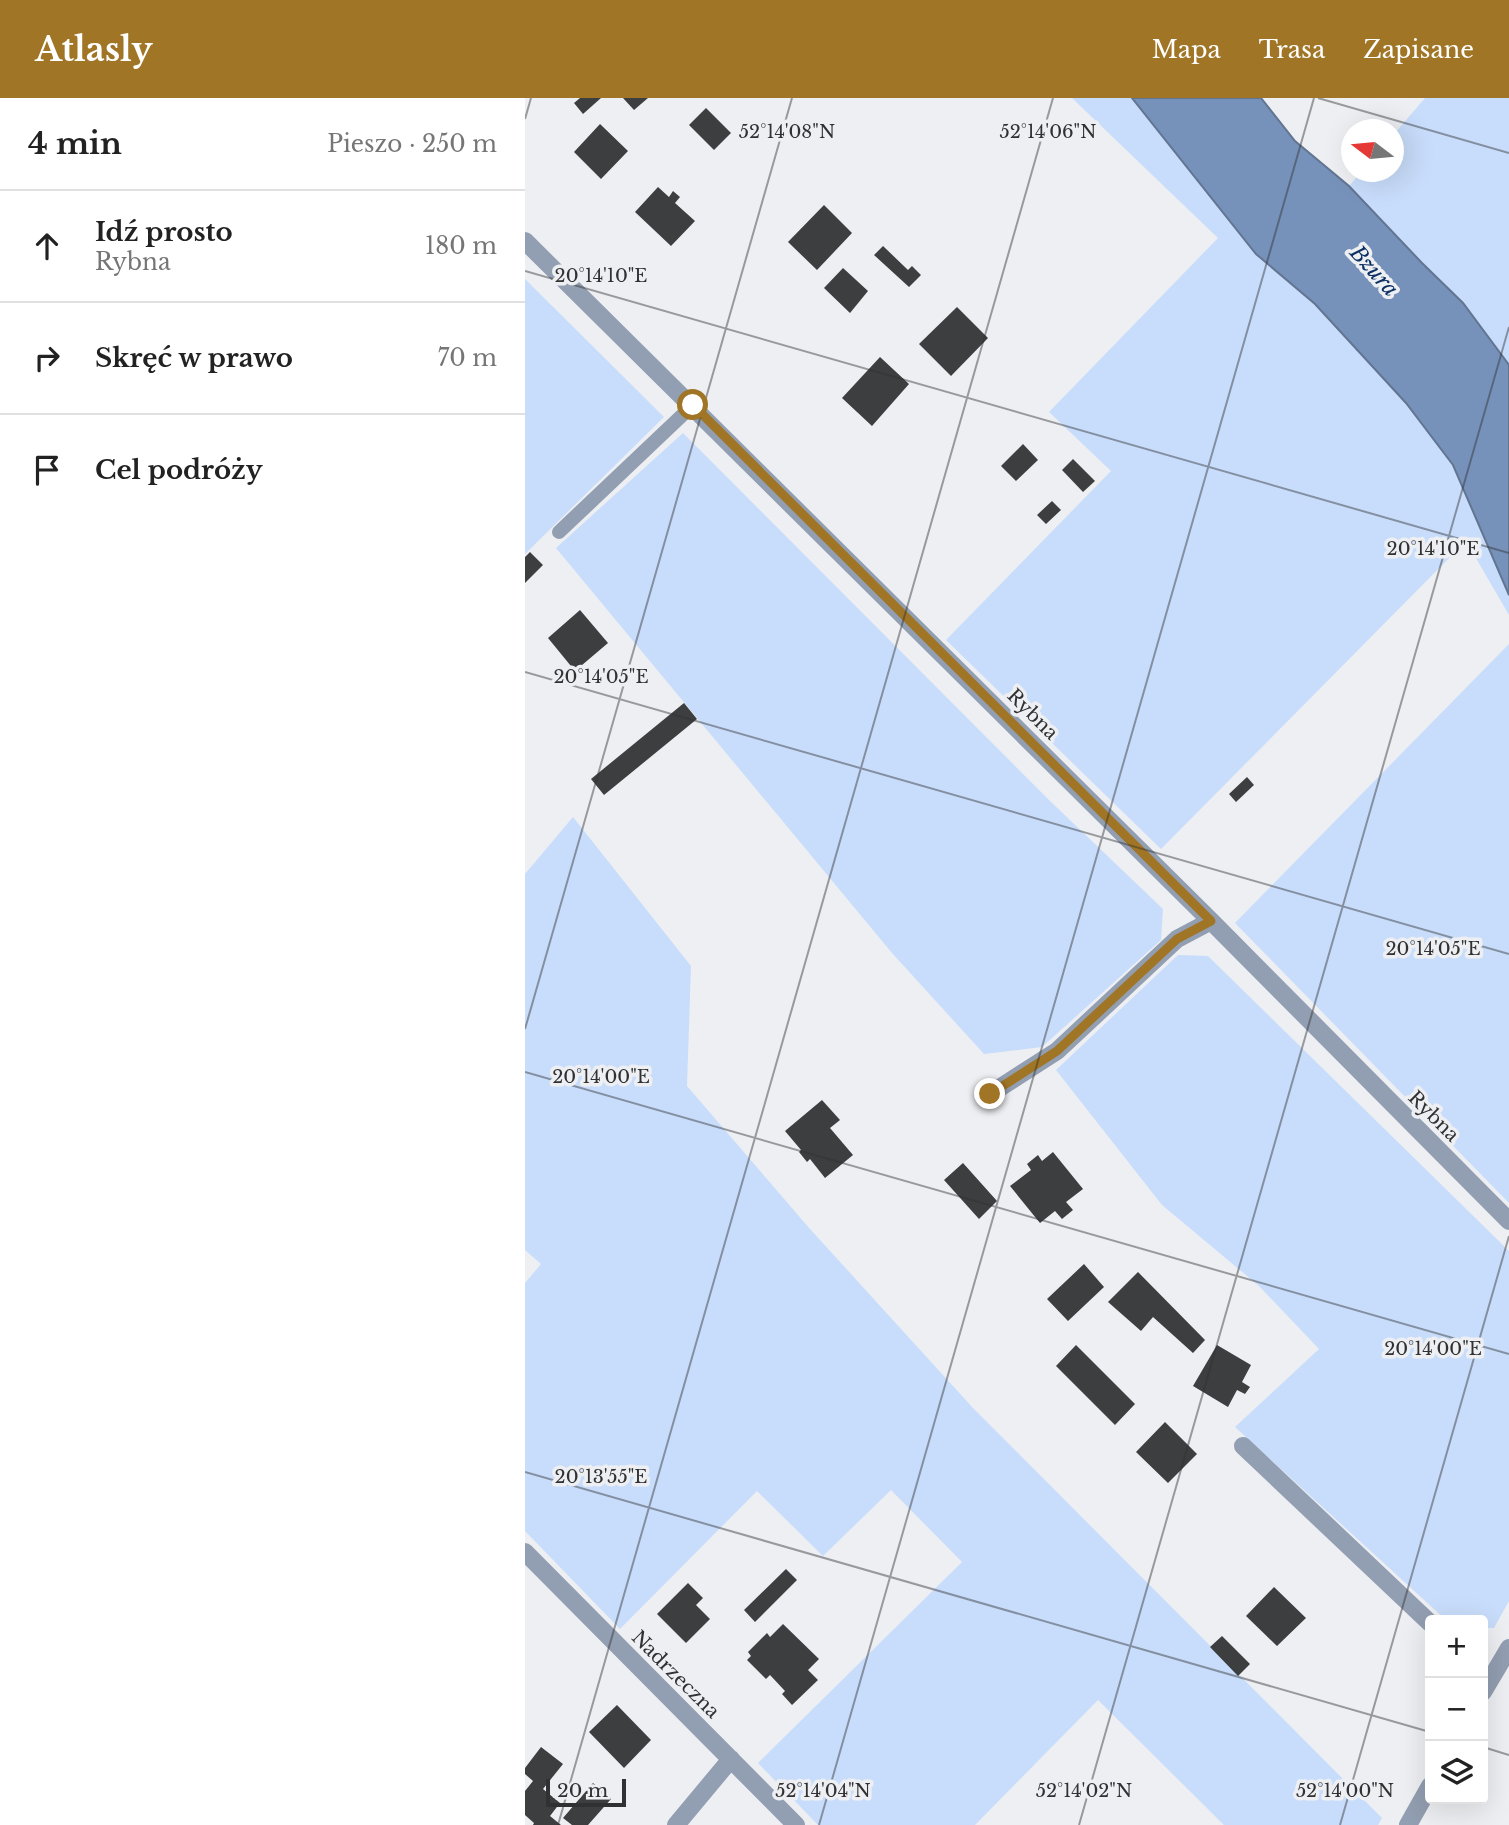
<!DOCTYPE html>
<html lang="pl">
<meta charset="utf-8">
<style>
body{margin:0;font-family:"Libre Baskerville",serif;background:#f6f6f6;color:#222}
.controls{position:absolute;right:21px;bottom:21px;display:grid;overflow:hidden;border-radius:7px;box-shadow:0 7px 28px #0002}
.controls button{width:63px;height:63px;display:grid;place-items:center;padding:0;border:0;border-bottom:2px solid #e0e0e0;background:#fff;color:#222;font:35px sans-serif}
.compass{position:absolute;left:816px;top:21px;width:63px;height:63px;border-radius:50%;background:#fff;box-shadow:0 7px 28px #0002;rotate:286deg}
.scale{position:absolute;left:21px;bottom:18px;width:80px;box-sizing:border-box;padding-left:7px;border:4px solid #303132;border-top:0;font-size:19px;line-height:24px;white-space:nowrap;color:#303132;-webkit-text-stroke:5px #edeff2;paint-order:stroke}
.stop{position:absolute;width:21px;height:21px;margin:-16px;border:5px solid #a07525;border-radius:50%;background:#fff}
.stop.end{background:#a07525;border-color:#fff;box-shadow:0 2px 7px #0008}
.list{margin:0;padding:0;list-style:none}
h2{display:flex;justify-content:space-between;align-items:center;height:91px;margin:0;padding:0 28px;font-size:30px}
h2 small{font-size:23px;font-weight:400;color:#767676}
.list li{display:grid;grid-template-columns:46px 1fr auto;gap:21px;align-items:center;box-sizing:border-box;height:112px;padding:0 28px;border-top:2px solid #e0e0e0}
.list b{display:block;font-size:26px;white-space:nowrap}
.list p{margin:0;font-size:23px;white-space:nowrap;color:#767676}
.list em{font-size:23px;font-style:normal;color:#767676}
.icon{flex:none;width:38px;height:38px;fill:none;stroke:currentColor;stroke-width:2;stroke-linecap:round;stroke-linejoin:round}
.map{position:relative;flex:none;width:984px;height:1727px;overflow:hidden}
header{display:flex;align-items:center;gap:42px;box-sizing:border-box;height:98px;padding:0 35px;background:#a07525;color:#fff}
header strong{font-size:33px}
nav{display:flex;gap:38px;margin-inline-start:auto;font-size:24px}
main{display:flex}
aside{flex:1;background:#fff}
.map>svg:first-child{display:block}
</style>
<header>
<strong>Atlasly</strong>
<nav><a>Mapa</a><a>Trasa</a><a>Zapisane</a></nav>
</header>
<main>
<aside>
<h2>4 min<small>Pieszo · 250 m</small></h2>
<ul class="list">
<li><svg class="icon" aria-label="ahead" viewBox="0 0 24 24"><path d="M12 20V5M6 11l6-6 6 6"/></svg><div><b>Idź prosto</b><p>Rybna</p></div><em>180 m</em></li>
<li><svg class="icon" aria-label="right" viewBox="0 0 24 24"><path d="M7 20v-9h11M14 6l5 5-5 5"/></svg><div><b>Skręć w prawo</b></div><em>70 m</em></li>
<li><svg class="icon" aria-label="arrive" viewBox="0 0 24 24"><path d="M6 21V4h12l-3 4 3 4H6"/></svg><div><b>Cel podróży</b></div></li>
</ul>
</aside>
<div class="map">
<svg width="984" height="1727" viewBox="0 0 984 1727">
<rect width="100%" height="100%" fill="#edeff2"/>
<path fill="#c8ddfb" d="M547 0H607L731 156 790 206 881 305 928 367 984 497V517L941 443 636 751 421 542 586 373 524 314 693 140Z
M900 0H984V267L938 205 897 165 824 88 836 74H869V36Z
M0 181 139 319 0 456Z
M158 335 525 703 638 811 636 842 517 949 459 956 367 855 31 450Z
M984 546V1105L710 825Z
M48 719 166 868 162 988 285 1131 448 1310 857 1720 853 1727H699L573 1602 450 1727H293L233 1665 437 1464 366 1392 298 1458 232 1393 95 1531 0 1433V1185L16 1166 0 1152V776Z
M653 857 683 858 984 1153V1503L969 1530H958V1522H921L710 1329 794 1251 734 1188 637 1107 531 972Z"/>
<path fill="#7792ba" stroke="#627591" stroke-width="2" d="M607 0H736L770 43 824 88 897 165 938 205 984 267V497L928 367 881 305 790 206 731 156Z"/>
<path fill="#3c3e40" d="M55 0H76L58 16 49 5Z
M98 0H123L109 12Z
M181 10 206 35 189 52 164 27Z
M75 26 103 53 76 81 49 54Z
M133 89 144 99 148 93 155 99 150 105 170 123 146 148 110 114Z
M299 107 327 135 292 172 263 144Z
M358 148 383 172 387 168 396 177 384 189 349 157Z
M318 170 343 193 325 215 299 190Z
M432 209 463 240 426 278 394 246Z
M355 259 384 286 347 328 317 300Z
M498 346 513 362 491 383 476 368Z
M548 361 570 383 558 394 537 372Z
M527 403 536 412 521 426 512 417Z
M5 454 18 467 0 485V459Z
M55 512 83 545 50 573 23 540Z
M159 605 172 621 79 697 66 681Z
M722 679 729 687 711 704 704 696Z
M297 1002 315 1022 305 1030 328 1057 300 1080 285 1061 282 1064 274 1054 276 1052 260 1033Z
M528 1054 558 1091 541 1104 548 1112 537 1121 530 1113 515 1125 485 1088 506 1072 502 1066 513 1057 517 1063Z
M438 1065 472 1103 454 1121 419 1082Z
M559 1166 579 1189 543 1223 522 1201Z
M613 1174 680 1242 668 1255 628 1219 616 1233 583 1204Z
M551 1247 610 1306 590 1327 531 1268Z
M692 1247 726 1267 717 1284 725 1289 720 1296 712 1292 703 1309 668 1288Z
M640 1324 672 1356 643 1385 611 1354Z
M261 1471 272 1482 230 1524 219 1512Z
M163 1485 178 1500 171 1507 185 1521 161 1545 132 1516Z
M749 1489 781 1520 752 1548 721 1518Z
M258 1526 294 1561 283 1572 293 1582 267 1607 257 1596 260 1593 245 1577 241 1581 222 1562 226 1558 223 1554 242 1535 245 1539Z
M697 1538 725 1566 713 1578 685 1549Z
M92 1607 126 1642 99 1670 64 1634Z
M16 1649 38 1666 18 1691 35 1705 25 1718 36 1727H8L9 1725 0 1717V1693L8 1683 0 1676V1670Z
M68 1685 86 1701 63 1727H47L38 1720Z"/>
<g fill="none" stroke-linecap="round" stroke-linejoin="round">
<path stroke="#929eb1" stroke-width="14" d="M34 434 168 307"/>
<path stroke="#929eb1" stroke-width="18" d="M0 143 686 823 984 1123
M465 996 532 953 652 841 686 823
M718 1348 905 1525
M0 1454 271 1727
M958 1594 984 1550
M151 1727 206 1661
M883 1727 905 1688"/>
</g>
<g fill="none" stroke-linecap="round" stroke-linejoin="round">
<path stroke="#a07525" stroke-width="9" d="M168 307 686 823 652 841 532 953 465 996"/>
</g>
<path fill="none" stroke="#303132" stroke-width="2" stroke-opacity="0.45" d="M793 0 984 55M0 21 6 0M0 173 984 455M0 574 984 856M0 931 267 0M0 974 984 1256M0 1374 905 1634M958 1649 984 1657M33 1727 528 0M294 1727 789 0M554 1727 984 229M815 1727 984 1138"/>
<g text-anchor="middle" stroke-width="7" stroke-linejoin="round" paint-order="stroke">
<g font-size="19" fill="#303132" stroke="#edeff2">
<text transform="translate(508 616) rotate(45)" y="7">Rybna</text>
<text transform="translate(909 1018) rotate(45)" y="7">Rybna</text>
<text transform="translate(151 1576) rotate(45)" y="7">Nadrzeczna</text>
</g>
<g font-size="21" font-style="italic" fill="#0d3063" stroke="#edeff2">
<text transform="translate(849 173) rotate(48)" y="7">Bzura</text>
</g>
</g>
<g font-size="18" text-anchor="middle" fill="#303132" stroke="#edeff2" stroke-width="7" stroke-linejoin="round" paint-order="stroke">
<text x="262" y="40">52°14'08"N</text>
<text x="523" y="40">52°14'06"N</text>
<text x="76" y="184">20°14'10"E</text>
<text x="908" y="457">20°14'10"E</text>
<text x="76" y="585">20°14'05"E</text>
<text x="908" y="857">20°14'05"E</text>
<text x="76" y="985">20°14'00"E</text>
<text x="908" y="1257">20°14'00"E</text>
<text x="76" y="1385">20°13'55"E</text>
<text x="298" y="1699">52°14'04"N</text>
<text x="559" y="1699">52°14'02"N</text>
<text x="820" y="1699">52°14'00"N</text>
</g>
</svg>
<div class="controls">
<button>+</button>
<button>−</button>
<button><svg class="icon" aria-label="layers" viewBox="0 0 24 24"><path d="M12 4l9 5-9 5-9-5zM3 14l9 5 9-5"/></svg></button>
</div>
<svg class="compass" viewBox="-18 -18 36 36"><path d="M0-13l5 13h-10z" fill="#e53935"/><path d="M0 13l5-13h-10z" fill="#767676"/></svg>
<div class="scale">20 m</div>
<div class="stop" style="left:168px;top:307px"></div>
<div class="stop end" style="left:465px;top:996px"></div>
</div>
</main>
